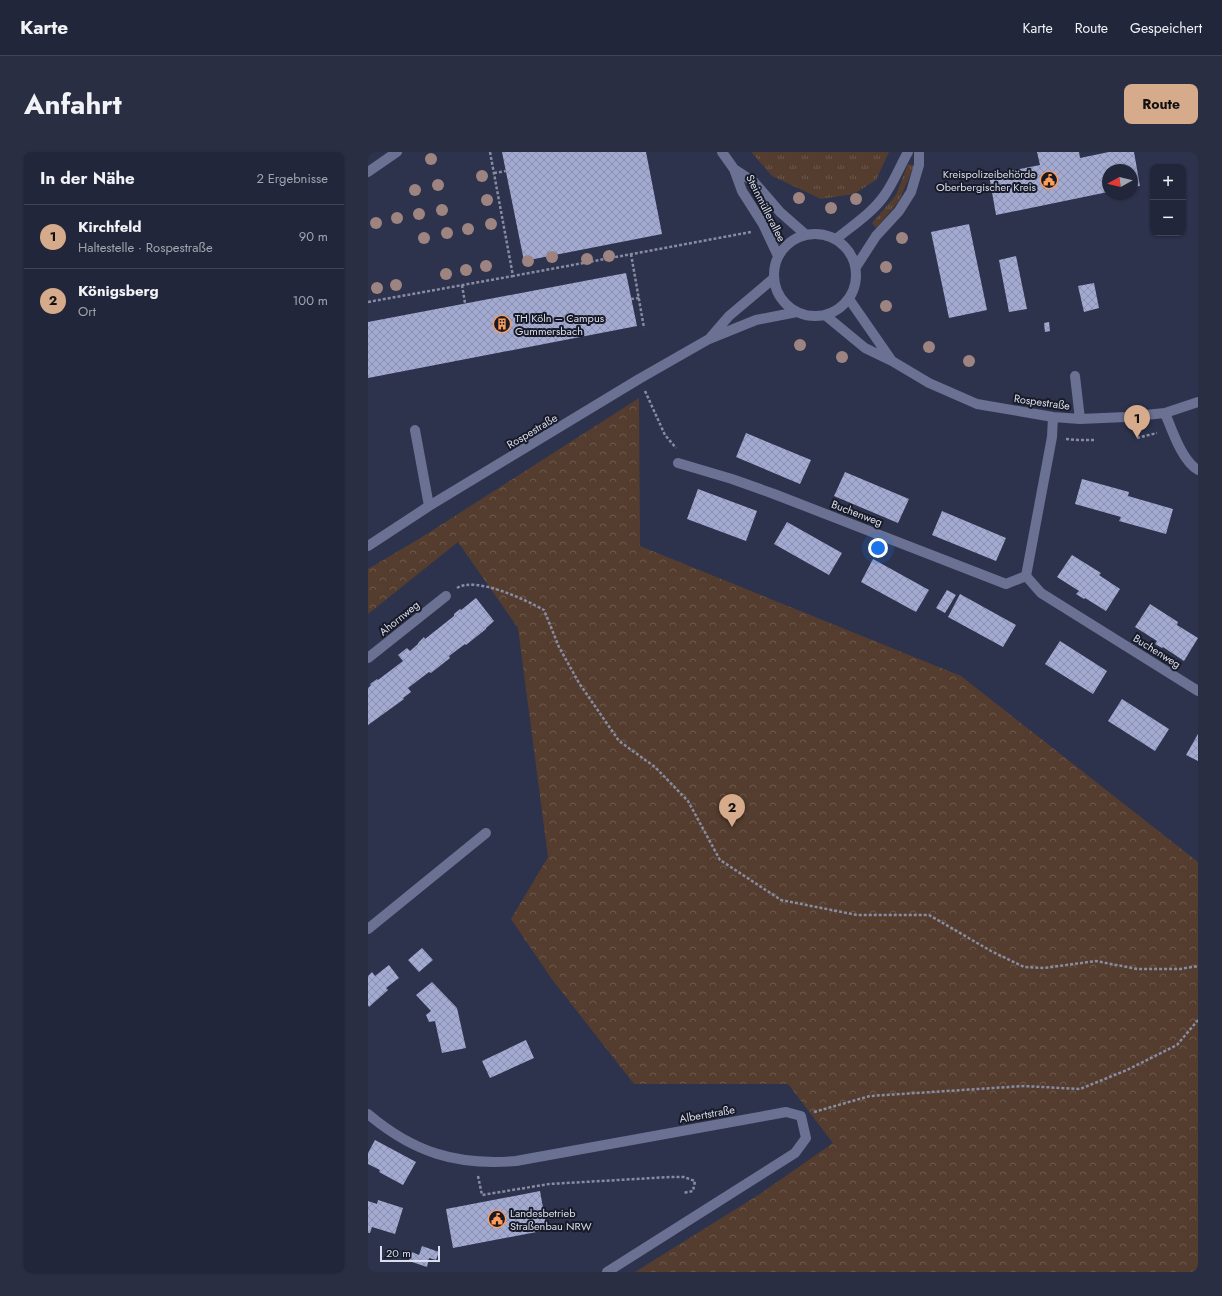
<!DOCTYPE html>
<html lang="de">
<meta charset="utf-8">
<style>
body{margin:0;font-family:Jost,sans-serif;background:#2a2e42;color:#f1f3f6}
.controls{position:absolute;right:12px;top:12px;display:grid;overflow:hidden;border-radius:8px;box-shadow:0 1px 3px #0004}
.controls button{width:36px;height:36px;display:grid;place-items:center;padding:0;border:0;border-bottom:1px solid #3f4354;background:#22263a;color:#f1f3f6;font:20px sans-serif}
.compass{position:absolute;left:734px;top:12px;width:36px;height:36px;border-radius:50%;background:#22263a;box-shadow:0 1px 3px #0004;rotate:262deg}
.scale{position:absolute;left:12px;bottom:10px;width:60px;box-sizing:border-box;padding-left:4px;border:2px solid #d9ddee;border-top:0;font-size:11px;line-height:14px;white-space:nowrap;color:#d9ddee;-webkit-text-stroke:3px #181b27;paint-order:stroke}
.you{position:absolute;left:510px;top:396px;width:14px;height:14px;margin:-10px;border:3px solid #fff;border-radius:50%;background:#1a73e8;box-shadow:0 0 0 6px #1a73e833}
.badge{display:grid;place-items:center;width:26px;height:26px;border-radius:50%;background:#d6ab8b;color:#111;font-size:13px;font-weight:700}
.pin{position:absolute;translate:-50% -33px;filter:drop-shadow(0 1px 2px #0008)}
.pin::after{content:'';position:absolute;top:21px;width:14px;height:12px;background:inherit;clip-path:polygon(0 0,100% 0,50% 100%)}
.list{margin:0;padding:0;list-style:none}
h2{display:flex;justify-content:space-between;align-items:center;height:52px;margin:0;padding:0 16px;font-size:17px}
h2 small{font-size:13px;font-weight:400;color:#a2a5af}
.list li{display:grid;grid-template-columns:26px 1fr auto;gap:12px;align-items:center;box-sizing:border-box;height:64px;padding:0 16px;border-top:1px solid #3f4354}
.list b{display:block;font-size:15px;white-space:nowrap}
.list p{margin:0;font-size:13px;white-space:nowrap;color:#a2a5af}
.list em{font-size:13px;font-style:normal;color:#a2a5af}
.map{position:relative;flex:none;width:830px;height:1120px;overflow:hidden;border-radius:8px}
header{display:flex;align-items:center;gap:24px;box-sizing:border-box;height:56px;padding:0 20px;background:#22263a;border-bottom:1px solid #3f4354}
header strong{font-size:19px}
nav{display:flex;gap:22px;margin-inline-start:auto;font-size:14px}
.intro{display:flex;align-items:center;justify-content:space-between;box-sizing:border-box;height:96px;padding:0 24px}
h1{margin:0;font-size:28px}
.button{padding:10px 18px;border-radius:8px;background:#d6ab8b;color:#111;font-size:14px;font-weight:700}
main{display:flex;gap:24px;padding:0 24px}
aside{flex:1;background:#22263a;border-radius:8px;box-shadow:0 1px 3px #0004}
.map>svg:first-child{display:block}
</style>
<header>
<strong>Karte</strong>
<nav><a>Karte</a><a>Route</a><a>Gespeichert</a></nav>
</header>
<div class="intro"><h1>Anfahrt</h1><a class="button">Route</a></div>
<main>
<aside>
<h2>In der Nähe<small>2 Ergebnisse</small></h2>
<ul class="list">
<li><span class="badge">1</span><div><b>Kirchfeld</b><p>Haltestelle · Rospestraße</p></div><em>90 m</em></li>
<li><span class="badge">2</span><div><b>Königsberg</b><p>Ort</p></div><em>100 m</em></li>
</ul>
</aside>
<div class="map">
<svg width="830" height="1120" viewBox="0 0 830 1120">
<defs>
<pattern id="grass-tufts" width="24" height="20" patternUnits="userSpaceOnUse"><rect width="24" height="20" fill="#543d2f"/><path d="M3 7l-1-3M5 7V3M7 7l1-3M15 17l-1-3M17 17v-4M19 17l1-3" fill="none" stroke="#6c594d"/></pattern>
<pattern id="forest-crowns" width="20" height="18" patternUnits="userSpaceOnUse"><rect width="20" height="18" fill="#543d2f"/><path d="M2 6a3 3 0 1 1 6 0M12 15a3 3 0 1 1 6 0" fill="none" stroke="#6c594d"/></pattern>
<pattern id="building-cross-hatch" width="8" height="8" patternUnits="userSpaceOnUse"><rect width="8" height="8" fill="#a2aad1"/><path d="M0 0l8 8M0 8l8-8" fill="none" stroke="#8a90ae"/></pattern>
</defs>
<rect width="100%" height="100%" fill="#2d324d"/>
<path fill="url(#grass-tufts)" d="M383 0H521L508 28 486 42 453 47 404 24Z
M540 12 546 14 531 49 508 76 504 71 528 43Z"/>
<path fill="url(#forest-crowns)" d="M271 246 272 394 593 524 830 710V1120H267L392 1042 465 991 420 932H266L183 826 143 767 180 705 150 476 90 390 0 462V417L54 385Z"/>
<path fill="url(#building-cross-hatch)" d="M134 0H278L294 82 156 109Z
M669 0H711L712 6 741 0H766L772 34 764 35V18H740V40L628 63 621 23 672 13Z
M601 72 619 158 581 166 563 80Z
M648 104 659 157 641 160 631 108Z
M258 121 269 174 0 226V170Z
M726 131 731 156 716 160 710 134Z
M681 170 682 179 677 180 676 171Z
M378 281 443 308 432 332 368 305Z
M477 320 541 347 530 371 466 344Z
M714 327 761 340 760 344 805 357 798 382 751 369 753 365 707 352Z
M330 337 389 359 378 389 319 367Z
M574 359 638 386 628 409 564 383Z
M419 370 474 401 461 423 406 392Z
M704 403 733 421 731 423 752 437 738 459 717 446 716 447 708 442 711 439 689 425Z
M505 407 561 438 548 460 493 430Z
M579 438 588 443 577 461 568 456Z
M592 442 648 473 635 495 580 465Z
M108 446 126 469 118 476V477L98 493 97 492 81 504 82 506 63 521 61 520 40 536 43 540 35 546 36 547 0 573V536L3 533 2 532 9 527 10 528 35 509 30 503 39 496 42 499 50 492V491L56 485 57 487 86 464V462L92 457 93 458Z
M782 452 810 470 809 473 830 486 816 509 795 495 794 496 787 492 789 489 767 475Z
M692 489 739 519 725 542 677 512Z
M754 547 801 577 787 599 740 569Z
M830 582V609L818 603Z
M54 796 65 808 51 820 40 808Z
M21 813 31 826 18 836 20 838 1 855 0 853V824L4 820 7 824Z
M64 830 89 856 98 896 74 901 67 869 61 870 58 863 63 859 48 843Z
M158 888 166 906 122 926 114 909Z
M7 988 48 1010 35 1033 11 1020 12 1018 0 1012V1001Z
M172 1039 179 1078 85 1096 78 1057Z
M10 1048 35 1056 27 1082 4 1075 2 1081H0V1049L9 1052Z
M54 1094 71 1100 68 1108 61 1106 59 1115 41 1109 44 1100 51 1103Z"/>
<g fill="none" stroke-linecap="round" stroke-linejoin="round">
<path stroke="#888ca2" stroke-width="2.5" stroke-dasharray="3 2" stroke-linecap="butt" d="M122 0 145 124 383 80
M126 21 138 19
M263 102 276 176
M94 133 97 151
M263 147 271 146
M0 150 145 124
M277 239 297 283 308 296
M769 286 789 281
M698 287 710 288H726
M89 436C108 424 158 448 176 458L191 495 211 531 251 589 287 615 320 649 352 708 413 748 489 763H561L623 799 656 815 676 816 728 809 769 817H812L830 814
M446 960 502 944 656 934 712 937 759 918 809 893 830 868
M110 1024 114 1043 181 1032 302 1025H316L327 1029 325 1039 315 1041"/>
<path stroke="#6a7192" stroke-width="10" d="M354 0 366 17 374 39 395 72 410 104
M366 17 386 30 412 60 437 82
M0 20 29 0
M406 123a41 41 0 1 1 82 0a41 41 0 1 1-82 0Z
M468 87C484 74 504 61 516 44 526 30 532 14 540 0
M488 115 508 84 531 59 543 40 551 13V0
M481 147 524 209
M457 163 497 196 524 209 561 231 609 252 685 265 712 267 758 265 797 261 830 250
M342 186 361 164 406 126
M707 224 712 267
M797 261C804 278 814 309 830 318
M47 278 61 354
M310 311 364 327 406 342 638 432 658 424 684 285 685 265
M0 394 61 354 271 227 341 187 388 168 429 160
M658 424 673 441 830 539
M0 506 78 444
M0 777 118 681
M0 962C45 1000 88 1014 148 1009L402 963 418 960 433 964 438 986 427 1001 239 1120"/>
</g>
<g fill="#9d8480">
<circle cx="63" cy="7" r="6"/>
<circle cx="114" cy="24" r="6"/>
<circle cx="70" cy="33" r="6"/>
<circle cx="47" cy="38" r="6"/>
<circle cx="431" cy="46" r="6"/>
<circle cx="488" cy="47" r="6"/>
<circle cx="119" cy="48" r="6"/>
<circle cx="463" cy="56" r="6"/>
<circle cx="74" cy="58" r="6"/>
<circle cx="51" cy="62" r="6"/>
<circle cx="29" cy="66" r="6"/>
<circle cx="8" cy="71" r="6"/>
<circle cx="123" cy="72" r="6"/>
<circle cx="100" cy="77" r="6"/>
<circle cx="79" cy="81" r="6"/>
<circle cx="56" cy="86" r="6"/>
<circle cx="534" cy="86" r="6"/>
<circle cx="241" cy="104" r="6"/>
<circle cx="184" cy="105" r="6"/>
<circle cx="219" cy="107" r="6"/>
<circle cx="160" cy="109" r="6"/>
<circle cx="118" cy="114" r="6"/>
<circle cx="518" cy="115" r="6"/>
<circle cx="98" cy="118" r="6"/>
<circle cx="78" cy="122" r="6"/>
<circle cx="28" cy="133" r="6"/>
<circle cx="9" cy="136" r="6"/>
<circle cx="518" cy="154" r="6"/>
<circle cx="432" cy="193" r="6"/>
<circle cx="561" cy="195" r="6"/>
<circle cx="474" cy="205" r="6"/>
<circle cx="601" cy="209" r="6"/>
</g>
<defs>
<symbol id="civic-ring" viewBox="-11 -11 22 22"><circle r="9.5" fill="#181b27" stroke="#fd9c56" stroke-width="1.5"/><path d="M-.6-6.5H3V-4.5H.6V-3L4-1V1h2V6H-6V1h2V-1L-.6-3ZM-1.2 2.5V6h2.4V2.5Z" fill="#fd9c56"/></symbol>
<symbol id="building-ring" viewBox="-11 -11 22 22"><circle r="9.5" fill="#181b27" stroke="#fd9c56" stroke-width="1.5"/><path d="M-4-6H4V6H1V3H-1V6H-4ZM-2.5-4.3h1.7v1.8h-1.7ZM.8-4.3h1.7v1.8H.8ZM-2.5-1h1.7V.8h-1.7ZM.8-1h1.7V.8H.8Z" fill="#fd9c56"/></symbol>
</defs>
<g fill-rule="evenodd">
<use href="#civic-ring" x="671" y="18" width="20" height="20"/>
<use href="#building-ring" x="124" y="162" width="20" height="20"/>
<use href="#civic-ring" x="119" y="1057" width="20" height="20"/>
</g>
<g text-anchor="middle" stroke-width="4" stroke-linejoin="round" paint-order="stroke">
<g font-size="11" fill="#d9ddee" stroke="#181b27" text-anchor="start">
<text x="668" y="26" text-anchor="end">Kreispolizeibehörde<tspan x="668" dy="13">Oberbergischer Kreis</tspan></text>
<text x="147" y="170">TH Köln – Campus<tspan x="147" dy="13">Gummersbach</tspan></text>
<text x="142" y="1065">Landesbetrieb<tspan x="142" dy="13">Straßenbau NRW</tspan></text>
</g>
<g font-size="11" fill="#d9ddee" stroke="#181b27">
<text transform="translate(398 56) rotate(63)" y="4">Steinmüllerallee</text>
<text transform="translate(674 250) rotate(8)" y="4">Rospestraße</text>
<text transform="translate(164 279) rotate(-31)" y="4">Rospestraße</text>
<text transform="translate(489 361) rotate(21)" y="4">Buchenweg</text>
<text transform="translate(31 466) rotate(-39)" y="4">Ahornweg</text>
<text transform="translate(789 499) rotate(32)" y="4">Buchenweg</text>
<text transform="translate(339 962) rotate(-10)" y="4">Albertstraße</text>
</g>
</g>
</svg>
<div class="controls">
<button>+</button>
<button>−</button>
</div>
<svg class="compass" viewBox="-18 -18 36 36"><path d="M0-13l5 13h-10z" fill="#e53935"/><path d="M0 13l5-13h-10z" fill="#a2a5af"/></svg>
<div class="scale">20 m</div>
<div class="you"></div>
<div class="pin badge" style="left:769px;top:286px">1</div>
<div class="pin badge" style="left:364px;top:675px">2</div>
</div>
</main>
